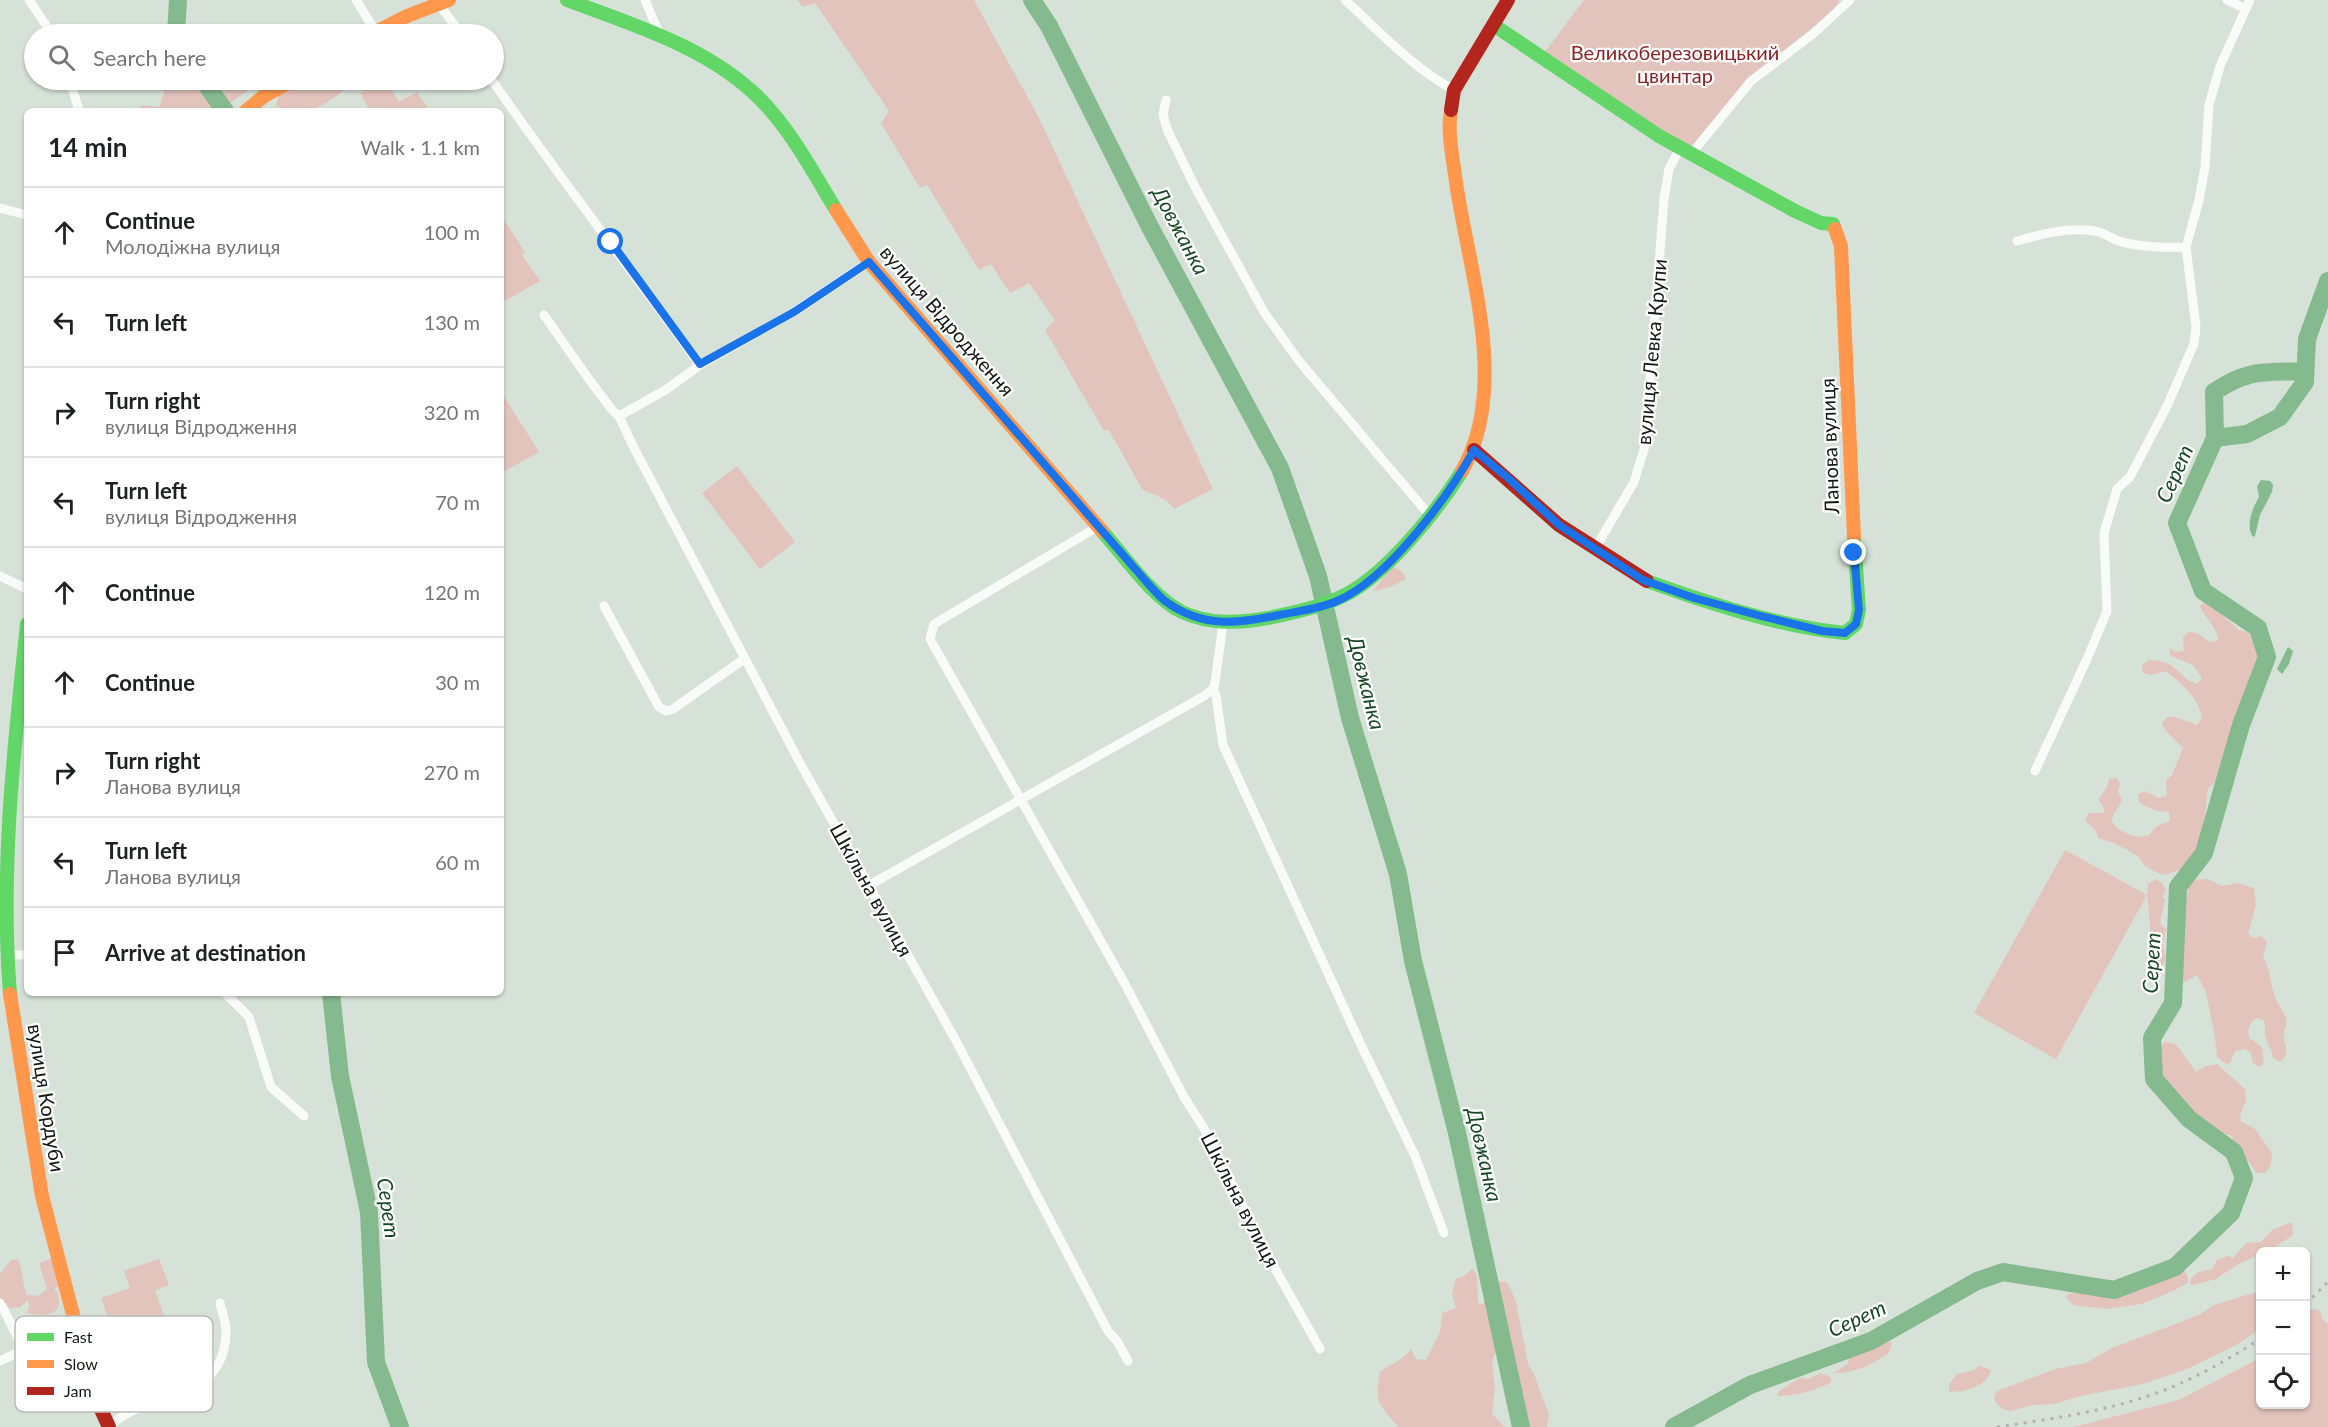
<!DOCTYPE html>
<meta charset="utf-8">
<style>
body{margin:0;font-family:Lato,sans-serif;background:#f2f2f2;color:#202124}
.controls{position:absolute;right:18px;bottom:18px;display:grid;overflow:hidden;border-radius:9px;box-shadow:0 2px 4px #0004}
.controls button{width:54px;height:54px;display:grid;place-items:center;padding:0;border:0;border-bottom:2px solid #e0e0e0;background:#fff;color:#202124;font:30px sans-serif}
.stop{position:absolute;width:18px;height:18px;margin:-14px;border:4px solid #1a73e8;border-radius:50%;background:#fff}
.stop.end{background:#1a73e8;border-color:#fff;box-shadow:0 2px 6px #0008}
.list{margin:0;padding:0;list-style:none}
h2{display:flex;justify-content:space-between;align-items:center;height:78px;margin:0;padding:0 24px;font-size:26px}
h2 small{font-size:20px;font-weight:400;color:#757577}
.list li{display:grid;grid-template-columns:39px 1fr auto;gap:18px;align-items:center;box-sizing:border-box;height:90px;padding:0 24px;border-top:2px solid #e0e0e0}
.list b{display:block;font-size:22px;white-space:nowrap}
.list p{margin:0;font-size:20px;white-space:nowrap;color:#757577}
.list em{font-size:20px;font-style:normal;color:#757577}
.icon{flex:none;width:33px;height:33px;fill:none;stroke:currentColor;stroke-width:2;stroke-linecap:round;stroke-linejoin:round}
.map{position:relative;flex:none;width:2328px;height:1427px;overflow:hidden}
.search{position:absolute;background:#fff;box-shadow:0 2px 4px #0004;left:24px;top:24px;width:480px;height:66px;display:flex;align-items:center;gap:15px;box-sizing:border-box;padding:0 21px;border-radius:33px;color:#757577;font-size:22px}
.panel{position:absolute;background:#fff;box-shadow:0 2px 4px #0004;left:24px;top:108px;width:480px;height:888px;border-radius:9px}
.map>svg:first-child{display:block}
</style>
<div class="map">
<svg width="2328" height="1427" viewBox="0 0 2328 1427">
<rect width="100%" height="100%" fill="#d6e2d7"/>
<path fill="#e2c4bc" d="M797 0H974L1039 118 1213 489 1174 509 1166 500 1142 489 1109 430 1104 431 1045 330 1055 320 1029 283 1010 293 991 264 979 270 927 185 920 188 881 123 889 111 815 3 803 7Z
M1584 0H1839L1837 5 1823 19 1744 83 1692 146 1685 145 1670 136 1545 52Z
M162 80H190L214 102 219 111H140L141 105 159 107 164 93Z
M208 80H247L251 88 227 105 213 90Z
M283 80H359C334 96 308 125 276 105Z
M385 80 399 102 417 92 430 111H370L360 93Z
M501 215 525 252 522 255 540 281 501 303Z
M501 392 539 452 501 473Z
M737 466 795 542 760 569 702 493Z
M1393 566 1403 573 1406 579 1390 587 1373 591Z
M2207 601 2239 630 2247 632 2259 643 2260 651 2254 666 2255 682 2252 697 2232 723 2220 778 2208 788 2203 835 2194 865 2164 875 2157 873 2144 865 2138 856 2114 843 2098 838 2096 831 2085 820 2089 813H2104L2103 806 2098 800 2107 787 2109 779 2117 778 2120 785 2118 793 2122 799C2119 808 2114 812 2111 820 2116 830 2133 839 2145 836 2152 835 2151 830 2156 827 2160 824 2166 823 2170 821L2169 812C2157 812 2149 808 2139 802L2138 794 2145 791 2159 798 2167 796 2166 780 2172 775 2183 748 2166 731 2162 723 2167 717H2175L2197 725 2202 718C2200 699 2181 683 2166 671L2151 675 2143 673 2142 665 2149 660C2178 660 2176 677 2197 684L2202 678 2193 665 2171 656 2169 648 2176 652 2184 651 2183 637 2189 632 2197 633 2210 642 2218 640C2217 626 2205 619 2200 606Z
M2065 850 2147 895 2148 884 2155 879 2162 883 2166 890 2162 897 2165 900 2160 923 2166 929 2163 944 2166 960 2161 967 2154 965 2147 895 2056 1059 1974 1013Z
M2208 879 2222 886 2238 883 2254 888 2256 904 2248 934 2254 938 2261 936 2267 942 2263 957C2271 971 2270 983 2275 997 2278 1005 2284 1011 2286 1018 2288 1023 2285 1028 2284 1032 2282 1045 2293 1052 2280 1062L2273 1058C2272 1049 2268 1046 2266 1038 2264 1033 2266 1027 2264 1021L2257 1018C2249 1024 2247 1028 2249 1038L2262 1047 2264 1063 2258 1067 2252 1061 2251 1053 2245 1049 2235 1051 2230 1063 2226 1064 2217 1057 2215 1038 2206 992 2197 975 2184 982C2163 954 2168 941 2181 911 2185 901 2188 890 2192 880Z
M2165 1042 2176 1044 2196 1072 2206 1066 2217 1064 2245 1089 2246 1101 2240 1115 2241 1121 2255 1129 2272 1153 2271 1164 2266 1173H2257L2248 1161 2234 1152 2232 1136 2198 1125 2189 1119 2184 1111 2168 1099 2160 1085 2158 1074V1047Z
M2289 1223H2292L2293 1235 2273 1248 2260 1252V1254L2235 1266 2216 1279 2193 1285 2190 1284C2191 1272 2203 1271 2212 1269L2217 1260 2228 1256 2233 1258 2246 1243 2261 1242 2272 1230Z
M53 1258 61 1286 54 1288C58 1293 59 1296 59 1302 58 1319 37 1315 26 1313L29 1308 28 1300 20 1307 10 1308 0 1298V1274L11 1260 18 1259C23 1271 22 1283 27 1295L38 1296 47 1289 39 1263Z
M159 1259 169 1285 155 1291 166 1320 124 1341 116 1317 108 1318 101 1298 130 1288 124 1271Z
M1472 1268 1477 1276 1478 1303 1483 1304 1494 1281 1507 1282 1516 1301 1528 1364 1534 1374 1549 1415 1547 1427H1517L1509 1404 1497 1347 1492 1362 1495 1388 1492 1414 1505 1427H1398C1379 1403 1374 1404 1380 1372 1390 1364 1404 1360 1411 1349L1416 1359 1426 1360 1440 1332 1442 1313 1456 1308 1452 1294 1456 1279 1466 1275Z
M2183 1269 2188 1276V1283L2173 1291 2142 1304 2106 1309 2073 1305 2066 1297 2068 1294 2099 1289 2114 1290Z
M2260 1291V1329L2236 1345 2187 1369 2143 1384 2081 1396 2054 1404 2032 1405 2011 1411 2004 1410 1996 1403 1994 1397 1997 1391 2055 1369 2086 1363 2112 1348 2199 1315 2214 1305Z
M2315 1309 2320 1311 2323 1320 2328 1324V1427H2073L2179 1400 2260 1358V1404H2306V1311Z
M1878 1339 1892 1343 1888 1354C1870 1365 1854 1374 1833 1373L1848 1364 1851 1351 1860 1345Z
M1980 1366 1991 1370C1988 1386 1962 1394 1949 1391V1384L1957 1374 1971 1371Z
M1820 1373 1831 1377V1382C1813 1392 1798 1395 1777 1396L1779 1391 1800 1378 1809 1379Z"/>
<path fill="#85b98e" d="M2261 480 2270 481 2273 485 2272 492 2260 515 2255 536 2253 537C2245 526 2253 507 2259 497L2257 486Z
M2288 647 2293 651 2289 664 2282 674 2277 669Z"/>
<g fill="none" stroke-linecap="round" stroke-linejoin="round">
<path stroke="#85b98e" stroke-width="18" d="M1032 0 1049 26 1150 227 1280 468 1318 576 1350 718 1398 874 1413 961 1457 1133 1521 1427
M176 34 178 0
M203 80 225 111
M2215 438 2214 392C2249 368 2265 373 2305 371
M331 993 340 1076 369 1212 376 1362 400 1427
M1674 1427 1750 1385 1871 1341 1977 1281 2003 1272 2114 1290 2175 1267 2231 1213 2244 1178 2234 1152 2189 1119 2154 1079 2152 1038 2173 1003 2178 887 2204 853 2241 725 2267 657 2258 628 2203 591 2177 523 2215 438 2247 434 2280 417 2305 382 2307 339 2328 281"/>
<path stroke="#f9fbf9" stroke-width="9" d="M29 0 52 34
M356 0 376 32
M645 0 660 35
M1345 0C1380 32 1413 68 1454 90
M2227 0 2246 9
M439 4 461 34
M70 80 79 111
M492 80C558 176 631 269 700 365
M1166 100 1163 114 1167 129 1195 187 1264 312 1299 361 1430 516
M1692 153 1751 81 1813 34 1850 0
M0 208 27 215
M2017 241C2042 234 2068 227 2095 231 2103 232 2109 237 2116 240 2134 247 2167 248 2186 247
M544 315 588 378 613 411 619 416 633 446 800 763 955 1039 1108 1331 1117 1341 1128 1361
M619 416 667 389 700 365 794 312 869 262
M1099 526 934 624 930 639 1125 984 1184 1097 1205 1130 1224 1168 1263 1247 1320 1349
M1595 549 1634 482 1645 446 1664 199 1669 169 1680 148
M0 576 27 589
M604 606 659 707 666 711 673 709 744 659
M1213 689 1216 696 1223 745 1362 1047 1415 1156 1444 1233
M2035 771 2087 659 2107 611 2104 533 2117 489 2130 477 2167 406 2194 344 2196 327 2186 247 2199 200 2205 167 2209 105 2220 66 2250 0
M868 886 1204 696 1213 689 1215 683 1223 623
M5 955H27
M225 993 249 1017 271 1087 304 1116
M0 1303C11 1321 24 1360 44 1368 56 1373 74 1364 85 1361
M0 1361 25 1349
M107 1427C116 1421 124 1414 134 1410 176 1393 223 1391 226 1334 227 1324 222 1313 220 1303"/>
<path stroke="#63d668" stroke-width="14" d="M567 0C634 25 710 48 761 100 792 132 813 172 836 210
M1495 26 1659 136 1795 211 1821 223 1833 224 1835 229
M1102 531C1125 557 1152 597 1182 612 1210 625 1239 623 1268 618 1295 612 1322 607 1347 594 1387 573 1438 510 1462 471
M1647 581C1708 603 1781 627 1845 633L1856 624 1859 610 1854 537
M10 994C0 871 14 747 27 624"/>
<path stroke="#ff974d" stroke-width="14" d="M372 34 407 16 449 0
M1451 110C1447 133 1453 158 1456 182 1469 273 1510 386 1462 471
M246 111 264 96 293 80
M836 210 869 262 1102 531
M1835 229 1841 246 1854 537
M10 994 42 1196 83 1353"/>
<path stroke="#b3261e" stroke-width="14" d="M1451 110 1454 90 1508 0
M1474 450 1559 525 1647 581
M83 1353 94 1394 109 1427"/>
<path stroke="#b1b4b1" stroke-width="3" stroke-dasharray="3 6" stroke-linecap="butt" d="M2306 1304 2328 1282
M1997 1427C2056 1418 2117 1410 2172 1387 2203 1374 2232 1357 2260 1339"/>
</g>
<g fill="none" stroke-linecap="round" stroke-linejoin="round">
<path stroke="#1a73e8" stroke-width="8" d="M611 242 700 364 794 312 869 262 1137 571C1146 581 1155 593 1165 601 1202 628 1237 624 1279 615 1298 611 1319 609 1337 601 1387 580 1448 497 1474 450L1508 478 1559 525 1643 580 1694 598 1761 616 1822 631 1845 633 1856 624 1859 610 1854 553"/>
</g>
<g text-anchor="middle" stroke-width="4.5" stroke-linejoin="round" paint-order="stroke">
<g font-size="20" fill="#8b2224" stroke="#fff">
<text x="1675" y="60">Великоберезовицький<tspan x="1675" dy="23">цвинтар</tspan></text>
</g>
<g font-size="20" fill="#111912" stroke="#fff">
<text transform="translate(947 321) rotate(49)" y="7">вулиця Відродження</text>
<text transform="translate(1652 352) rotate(-85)" y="7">вулиця Левка Крупи</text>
<text transform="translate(1830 446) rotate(-92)" y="7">Ланова вулиця</text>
<text transform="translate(871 890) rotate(61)" y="7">Шкільна вулиця</text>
<text transform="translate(46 1098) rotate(81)" y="7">вулиця Кордуби</text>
<text transform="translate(1240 1200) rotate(63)" y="7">Шкільна вулиця</text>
</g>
<g font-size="21" font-style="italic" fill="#144822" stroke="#fff">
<text transform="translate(1180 231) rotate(62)" y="7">Довжанка</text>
<text transform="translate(2175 474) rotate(-66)" y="7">Серет</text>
<text transform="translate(1366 683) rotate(76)" y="7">Довжанка</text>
<text transform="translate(2152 963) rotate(-87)" y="7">Серет</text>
<text transform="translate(1484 1155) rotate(77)" y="7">Довжанка</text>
<text transform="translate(388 1208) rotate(82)" y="7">Серет</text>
<text transform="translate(1857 1319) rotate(-24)" y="7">Серет</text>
</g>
</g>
<rect x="15" y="1316" width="198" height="96" rx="9" fill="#fff" stroke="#b8bab8" stroke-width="1.5"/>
<rect x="27" y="1333" width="27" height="8" fill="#63d668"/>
<rect x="27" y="1360" width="27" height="8" fill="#ff974d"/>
<rect x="27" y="1387" width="27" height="8" fill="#b3261e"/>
<g font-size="16" fill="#111912">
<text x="64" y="1343">Fast</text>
<text x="64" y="1370">Slow</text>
<text x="64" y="1397">Jam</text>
</g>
</svg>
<div class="controls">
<button>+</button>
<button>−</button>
<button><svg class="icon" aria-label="locate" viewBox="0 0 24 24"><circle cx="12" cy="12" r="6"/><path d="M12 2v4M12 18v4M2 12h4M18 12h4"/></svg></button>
</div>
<div class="stop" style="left:611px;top:242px"></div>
<div class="stop end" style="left:1854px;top:553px"></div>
<div class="search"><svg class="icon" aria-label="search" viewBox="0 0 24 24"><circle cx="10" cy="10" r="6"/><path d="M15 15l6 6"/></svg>Search here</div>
<section class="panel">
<h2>14 min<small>Walk · 1.1 km</small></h2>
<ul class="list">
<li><svg class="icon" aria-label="ahead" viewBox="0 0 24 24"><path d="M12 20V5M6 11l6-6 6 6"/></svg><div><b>Continue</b><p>Молодіжна вулиця</p></div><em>100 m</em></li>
<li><svg class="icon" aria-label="left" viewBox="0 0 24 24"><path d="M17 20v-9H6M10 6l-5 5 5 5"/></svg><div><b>Turn left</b></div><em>130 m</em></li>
<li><svg class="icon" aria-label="right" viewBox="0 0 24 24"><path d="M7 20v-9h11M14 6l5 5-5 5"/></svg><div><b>Turn right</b><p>вулиця Відродження</p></div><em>320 m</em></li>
<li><svg class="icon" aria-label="left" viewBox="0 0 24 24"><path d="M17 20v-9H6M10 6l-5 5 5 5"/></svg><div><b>Turn left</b><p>вулиця Відродження</p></div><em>70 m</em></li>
<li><svg class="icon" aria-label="ahead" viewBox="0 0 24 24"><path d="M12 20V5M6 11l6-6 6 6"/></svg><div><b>Continue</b></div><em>120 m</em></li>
<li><svg class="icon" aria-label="ahead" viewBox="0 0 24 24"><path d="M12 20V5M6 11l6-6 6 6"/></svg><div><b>Continue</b></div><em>30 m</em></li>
<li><svg class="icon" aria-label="right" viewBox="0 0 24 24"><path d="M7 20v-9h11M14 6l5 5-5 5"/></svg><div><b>Turn right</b><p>Ланова вулиця</p></div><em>270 m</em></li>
<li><svg class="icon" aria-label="left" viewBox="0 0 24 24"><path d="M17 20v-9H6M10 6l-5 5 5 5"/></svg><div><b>Turn left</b><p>Ланова вулиця</p></div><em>60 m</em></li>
<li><svg class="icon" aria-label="arrive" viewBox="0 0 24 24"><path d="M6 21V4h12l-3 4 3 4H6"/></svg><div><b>Arrive at destination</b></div></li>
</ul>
</section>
</div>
